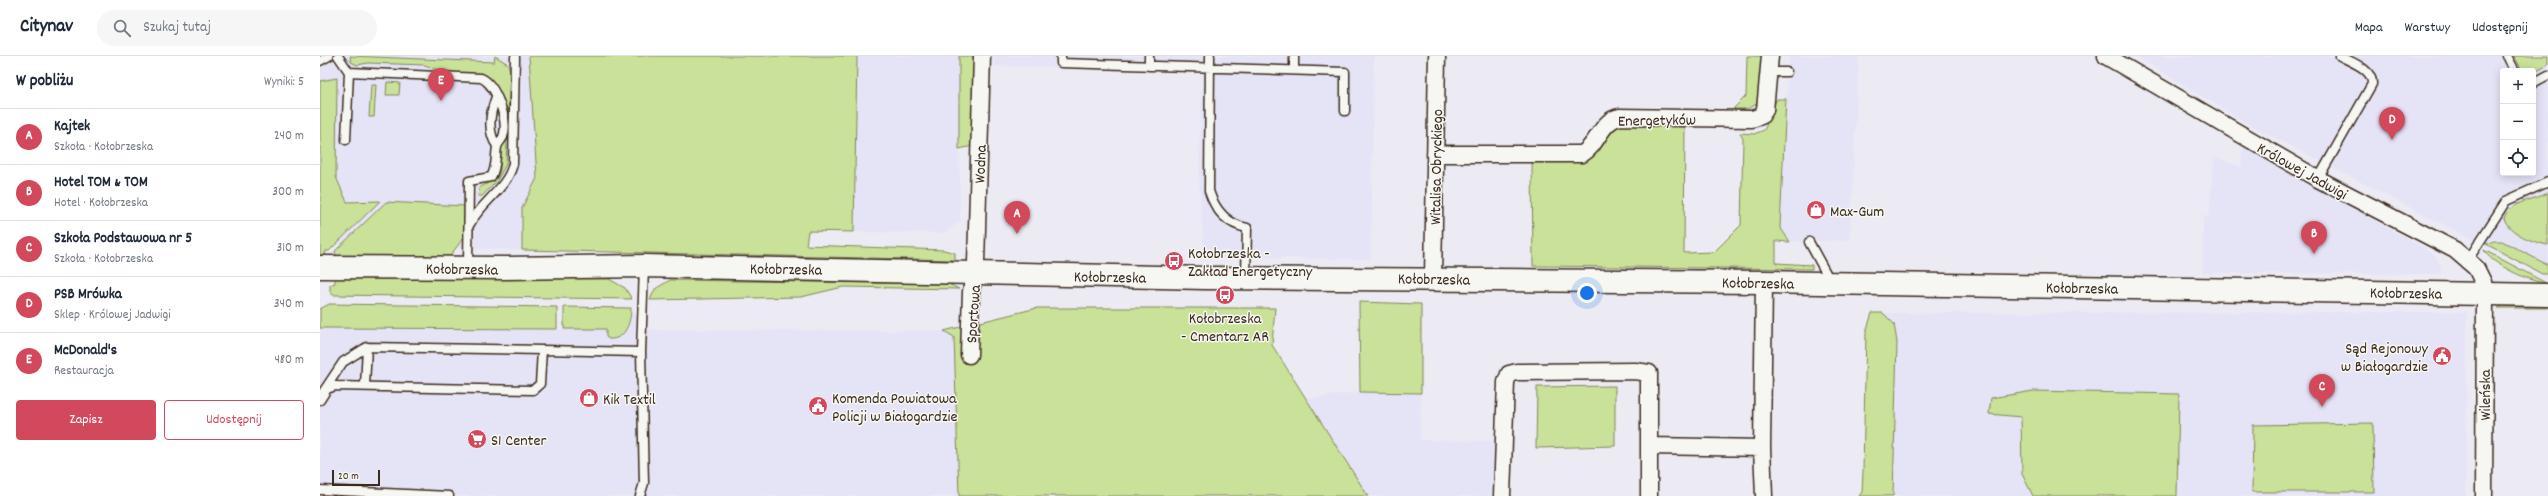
<!DOCTYPE html>
<html lang="pl">
<meta charset="utf-8">
<style>
body{margin:0;font-family:Dekko,sans-serif;background:#f6f6f7;color:#1f2937}
.controls{position:absolute;right:12px;top:12px;display:grid;overflow:hidden;border-radius:4px;box-shadow:0 2px 10px #0003}
.controls button{width:36px;height:36px;display:grid;place-items:center;padding:0;border:0;border-bottom:1px solid #e0e1e3;background:#fff;color:#1f2937;font:20px sans-serif}
.scale{position:absolute;left:12px;bottom:10px;width:48px;box-sizing:border-box;padding-left:4px;border:2px solid #3b2a1e;border-top:0;font-size:11px;line-height:14px;white-space:nowrap;color:#3b2a1e;-webkit-text-stroke:3px #f6f6f2;paint-order:stroke}
.you{position:absolute;left:1267px;top:237px;width:14px;height:14px;margin:-10px;border:3px solid #fff;border-radius:50%;background:#1a73e8;box-shadow:0 0 0 6px #1a73e833}
.badge{display:grid;place-items:center;width:26px;height:26px;border-radius:50%;background:#d1495b;color:#fff;font-size:13px;font-weight:700}
.pin{position:absolute;translate:-50% -33px;filter:drop-shadow(0 1px 2px #0008)}
.pin::after{content:'';position:absolute;top:21px;width:14px;height:12px;background:inherit;clip-path:polygon(0 0,100% 0,50% 100%)}
.list{margin:0;padding:0;list-style:none}
h2{display:flex;justify-content:space-between;align-items:center;height:52px;margin:0;padding:0 16px;font-size:17px}
h2 small{font-size:13px;font-weight:400;color:#747a83}
.list li{display:grid;grid-template-columns:26px 1fr auto;gap:12px;align-items:center;box-sizing:border-box;height:56px;padding:0 16px;border-top:1px solid #e0e1e3}
.list b{display:block;font-size:15px;white-space:nowrap}
.list p{margin:0;font-size:13px;white-space:nowrap;color:#747a83}
.list em{font-size:13px;font-style:normal;color:#747a83}
.actions{display:flex;gap:8px;padding:12px 16px}
.actions a{flex:1;padding:9px 0;border:1px solid #d1495b;border-radius:4px;text-align:center;font-size:14px;color:#d1495b}
.actions .main{background:#d1495b;color:#fff}
.icon{flex:none;width:22px;height:22px;fill:none;stroke:currentColor;stroke-width:2;stroke-linecap:round;stroke-linejoin:round}
.map{position:relative;flex:none;width:2228px;height:440px;overflow:hidden}
header{display:flex;align-items:center;gap:24px;box-sizing:border-box;height:56px;padding:0 20px;background:#fff;border-bottom:1px solid #e0e1e3}
header strong{font-size:19px}
nav{display:flex;gap:22px;margin-inline-start:auto;font-size:14px}
.search{width:280px;height:36px;background:#f6f6f7;display:flex;align-items:center;gap:10px;box-sizing:border-box;padding:0 14px;border-radius:22px;color:#747a83;font-size:15px}
main{display:flex}
aside{flex:1;background:#fff}
.map>svg:first-child{display:block}
</style>
<header>
<strong>Citynav</strong>
<div class="search"><svg class="icon" aria-label="search" viewBox="0 0 24 24"><circle cx="10" cy="10" r="6"/><path d="M15 15l6 6"/></svg>Szukaj tutaj</div>
<nav><a>Mapa</a><a>Warstwy</a><a>Udostępnij</a></nav>
</header>
<main>
<aside>
<h2>W pobliżu<small>Wyniki: 5</small></h2>
<ul class="list">
<li><span class="badge">A</span><div><b>Kajtek</b><p>Szkoła · Kołobrzeska</p></div><em>240 m</em></li>
<li><span class="badge">B</span><div><b>Hotel TOM &amp; TOM</b><p>Hotel · Kołobrzeska</p></div><em>300 m</em></li>
<li><span class="badge">C</span><div><b>Szkoła Podstawowa nr 5</b><p>Szkoła · Kołobrzeska</p></div><em>310 m</em></li>
<li><span class="badge">D</span><div><b>PSB Mrówka</b><p>Sklep · Królowej Jadwigi</p></div><em>340 m</em></li>
<li><span class="badge">E</span><div><b>McDonald's</b><p>Restauracja</p></div><em>480 m</em></li>
</ul>
<div class="actions"><a class="main">Zapisz</a><a>Udostępnij</a></div>
</aside>
<div class="map">
<svg width="2228" height="440" viewBox="0 0 2228 440">
<rect width="100%" height="100%" fill="#ecebf4"/>
<filter id="ink" filterUnits="userSpaceOnUse"><feTurbulence type="fractalNoise" baseFrequency=".025" numOctaves="2"/><feDisplacementMap in="SourceGraphic" scale="8" xChannelSelector="R" yChannelSelector="G"/><feConvolveMatrix kernelMatrix="1 2 1 2 8 2 1 2 1" color-interpolation-filters="sRGB"/></filter>
<g filter="url(#ink)">
<path fill="#e5e3f6" fill-rule="evenodd" d="M0 0H209L217 122 202 152V194L24 189 0 183Z
M537 0H639L640 165 625 177 534 176Z
M674 0H1054L1051 203 884 201 879 117 882 15 673 10Z
M1469 0H1539L1530 184 1470 186 1460 171Z
M1816 0H2228V218H2222L2148 181 1928 68ZM2183 15H2213V117H2183Z
M1923 90 2104 192 2115 199 2121 211V216L2117 218 1883 217V160L1889 161 1894 101 1921 111Z
M311 252 329 274 624 275 634 281 639 440H0V272L286 273V281L305 274 310 265Z
M2147 256 2146 440H1539L1542 436 1543 415 1546 276 1552 257Z
M1040 336 1101 337 1100 384 1175 385 1172 440H1048L985 343Z"/>
<path fill="#c9e198" stroke="#82865b" d="M30 0 174 6 175 0 188 8 190 15 186 108 177 125 162 140H158L159 132 177 122 180 115V92L186 81 187 54 170 22 162 19 125 17 105 9 48 7 37 9 31 6Z
M209 0H537L534 176 488 175 486 189 624 194 635 197V204L202 194V152L217 122Z
M639 0H654L653 90 639 93Z
M1427 0H1443L1439 47 1427 53H1413L1426 40Z
M2194 0H2228V8L2217 14H2202Z
M17 22 16 121 27 146 60 145 9 195H6L5 200H0V25Z
M67 26 80 27 79 39H66Z
M51 29H56L54 61H49Z
M1457 43H1466L1460 171 1470 186 1456 185V207L1492 209V213L1213 210 1212 104H1261L1290 73 1297 68 1365 69 1364 197 1394 196 1421 169 1423 83 1420 77 1434 78 1444 74C1450 64 1451 52 1457 43Z
M2228 137V189C2214 187 2188 177 2184 162 2189 145 2215 144 2228 137Z
M66 146 145 150 144 181 127 204 16 201 15 195Z
M2174 185H2182L2228 209V218H2222L2166 188Z
M2164 194 2226 227C2212 227 2169 207 2164 194Z
M15 220 289 223 305 232 312 243 13 239 10 236V229L15 227Z
M350 224 629 228 639 233 523 231 481 241 330 244 335 233Z
M1039 246 1101 248V337L1040 336Z
M9 248 237 251V273L0 272V253Z
M2184 249 2228 250V252H2178Z
M244 251 311 252C311 265 306 284 289 283L286 281V273H244Z
M717 252H955L952 289 1048 440H639L634 281 624 275Z
M1552 257H1563L1574 268 1577 286 1573 440H1539L1542 436 1543 415 1546 276Z
M1295 330V390L1216 392 1217 331Z
M1713 335 1859 338 1857 440H1713L1702 418 1701 361 1669 358 1671 342Z
M2053 367 2054 436H1932L1933 369Z"/>
<g fill="none" stroke-linecap="round" stroke-linejoin="round">
<defs>
<path id="lane" d="M18 0 29 16 26 84
M741 0V7L1025 16V55
M890 0 889 135C895 154 907 168 927 172L926 221
M2187 0 2195 15
M0 5 9 0
M829 10V0
M974 14V0
M29 16 161 22C176 28 189 65 183 81 181 85 178 87 177 91 175 102 177 111 171 121L149 125 148 211
M1449 16H1467
M2213 27 2228 19
M176 41C170 57 167 76 177 90
M1998 123 2052 28C2053 13 2031 6 2020 0
M150 168C161 146 187 133 193 108L195 1
M1489 186 1506 217V227
M2148 204 2186 145 2228 126
M45 330 47 291 222 294
M3 336 23 306 47 291
M0 344 7 333 15 330 213 334 220 328 222 294 321 296
M0 434 129 440
M320 440 324 427 321 296 324 211"/>
<path id="street" d="M1786 0 1998 123 2135 194 2156 212 2163 226 2165 238 2164 440
M1115 98H1262C1278 89 1281 64 1300 61L1432 63 1441 60 1445 54 1450 0
M1113 222 1117 0
M649 299 651 236 656 207 662 0
M1330 390 1442 392
M1182 440 1186 326 1189 318 1197 316 1315 315 1329 317V440
M1444 440 1442 392 1444 226"/>
<path id="secondary" d="M0 211 186 212 324 210 885 222 1444 226 2228 239"/>
</defs>
<use href="#lane" stroke="#3b2a1e" stroke-width="11"/>
<use href="#street" stroke="#3b2a1e" stroke-width="19"/>
<use href="#secondary" stroke="#3b2a1e" stroke-width="25"/>
<use href="#lane" stroke="#f6f6f2" stroke-width="8"/>
<use href="#street" stroke="#f6f6f2" stroke-width="16"/>
<use href="#secondary" stroke="#f6f6f2" stroke-width="22"/>
</g>
</g>
<defs>
<symbol id="shop-disc" viewBox="-11 -11 22 22"><circle r="9.5" fill="#d1495b" stroke="#f6f6f2"/><path d="M-5-2.5h2.3a2.7 3.5 0 0 1 5.4 0H5L5.5 6h-11ZM-1.5-2.5h3a1.5 2.3 0 0 0-3 0Z" fill="#fff"/></symbol>
<symbol id="bus-disc" viewBox="-11 -11 22 22"><circle r="9.5" fill="#d1495b" stroke="#f6f6f2"/><path d="M-5-6H5V4H4V6H2V4H-2V6H-4V4H-5ZM-3.5-4V0h7V-4ZM-3.5 1.2v1.5H-2V1.2ZM2 1.2v1.5H3.5V1.2Z" fill="#fff"/></symbol>
<symbol id="civic-disc" viewBox="-11 -11 22 22"><circle r="9.5" fill="#d1495b" stroke="#f6f6f2"/><path d="M-.6-6.5H3V-4.5H.6V-3L4-1V1h2V6H-6V1h2V-1L-.6-3ZM-1.2 2.5V6h2.4V2.5Z" fill="#fff"/></symbol>
<symbol id="supermarket-disc" viewBox="-11 -11 22 22"><circle r="9.5" fill="#d1495b" stroke="#f6f6f2"/><path d="M-6-5.5h2.5l.6 2H6L4.5 2H-2.5L-4.4-4H-6ZM-1.5 3.2a1.3 1.3 0 1 0 .1 0ZM3 3.2a1.3 1.3 0 1 0 .1 0Z" fill="#fff"/></symbol>
</defs>
<g fill-rule="evenodd">
<use href="#shop-disc" x="1485" y="143" width="22" height="22"/>
<use href="#bus-disc" x="843" y="194" width="22" height="22"/>
<use href="#bus-disc" x="894" y="228" width="22" height="22"/>
<use href="#civic-disc" x="2111" y="289" width="22" height="22"/>
<use href="#shop-disc" x="258" y="331" width="22" height="22"/>
<use href="#civic-disc" x="487" y="339" width="22" height="22"/>
<use href="#supermarket-disc" x="146" y="372" width="22" height="22"/>
</g>
<g text-anchor="middle" stroke-width="3" stroke-linejoin="round" paint-order="stroke">
<g font-size="16" fill="#3b2a1e" stroke="#f6f6f2">
<text transform="translate(1337 63) rotate(-1)" y="6">Energetyków</text>
<text transform="translate(659 108) rotate(-88)" y="6">Wodna</text>
<text transform="translate(1115 111) rotate(-89)" y="6">Witalisa Obryckiego</text>
<text transform="translate(1983 114) rotate(29)" y="6">Królowej Jadwigi</text>
<text transform="translate(142 212) rotate(1)" y="6">Kołobrzeska</text>
<text transform="translate(466 212) rotate(1)" y="6">Kołobrzeska</text>
<text transform="translate(790 220) rotate(1)" y="6">Kołobrzeska</text>
<text transform="translate(1114 222) rotate(1)" y="6">Kołobrzeska</text>
<text transform="translate(1438 226) rotate(1)" y="6">Kołobrzeska</text>
<text transform="translate(1762 231) rotate(1)" y="6">Kołobrzeska</text>
<text transform="translate(2086 236) rotate(1)" y="6">Kołobrzeska</text>
<text transform="translate(652 258) rotate(-86)" y="6">Sportowa</text>
<text transform="translate(2164 339) rotate(-90)" y="6">Wileńska</text>
</g>
<g font-size="16" fill="#3b2a1e" stroke="#f6f6f2" text-anchor="start">
<text x="1510" y="160">Max-Gum</text>
<text x="868" y="202">Kołobrzeska -<tspan x="868" dy="18">Zakład Energetyczny</tspan></text>
<text x="905" y="267" text-anchor="middle">Kołobrzeska<tspan x="905" dy="18">- Cmentarz AR</tspan></text>
<text x="2108" y="297" text-anchor="end">Sąd Rejonowy<tspan x="2108" dy="18">w Białogardzie</tspan></text>
<text x="512" y="347">Komenda Powiatowa<tspan x="512" dy="18">Policji w Białogardzie</tspan></text>
<text x="283" y="348">Kik Textil</text>
<text x="171" y="389">S1 Center</text>
</g>
</g>
</svg>
<div class="controls">
<button>+</button>
<button>−</button>
<button><svg class="icon" aria-label="locate" viewBox="0 0 24 24"><circle cx="12" cy="12" r="6"/><path d="M12 2v4M12 18v4M2 12h4M18 12h4"/></svg></button>
</div>
<div class="scale">20 m</div>
<div class="you"></div>
<div class="pin badge" style="left:697px;top:178px">A</div>
<div class="pin badge" style="left:1994px;top:198px">B</div>
<div class="pin badge" style="left:2002px;top:351px">C</div>
<div class="pin badge" style="left:2072px;top:84px">D</div>
<div class="pin badge" style="left:121px;top:45px">E</div>
</div>
</main>
